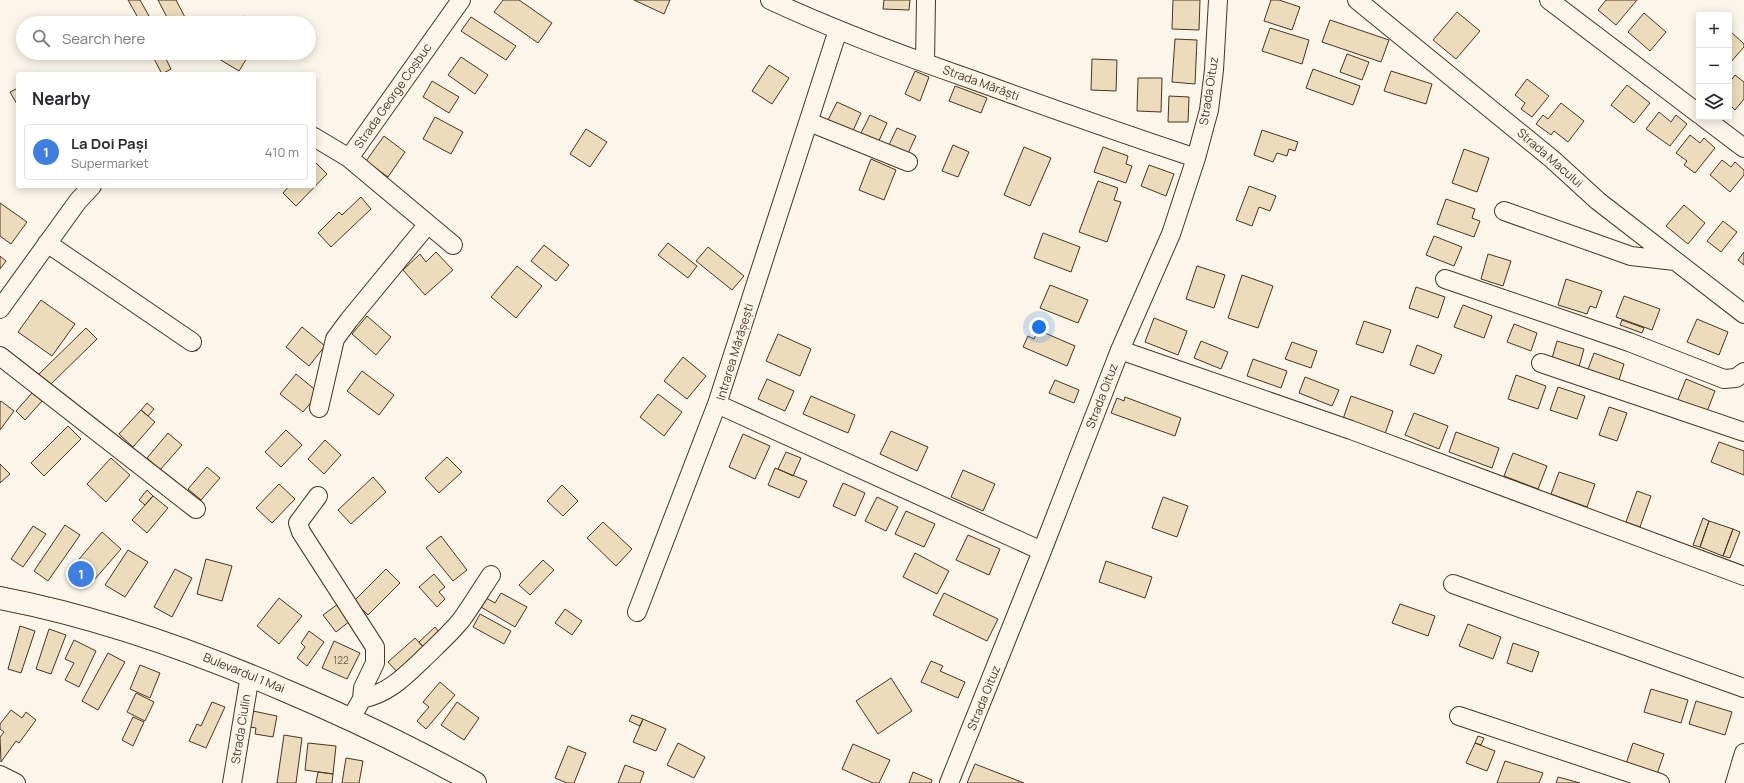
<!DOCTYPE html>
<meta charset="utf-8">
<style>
body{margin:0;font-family:Manrope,sans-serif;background:#f2f2f3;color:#2b2b33}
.controls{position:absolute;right:12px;top:12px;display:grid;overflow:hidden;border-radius:4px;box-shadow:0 2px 10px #0003}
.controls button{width:36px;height:36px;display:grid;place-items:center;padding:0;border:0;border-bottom:1px solid #e1e1e2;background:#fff;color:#2b2b33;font:20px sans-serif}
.you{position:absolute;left:1039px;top:327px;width:14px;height:14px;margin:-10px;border:3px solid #fff;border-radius:50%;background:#1a73e8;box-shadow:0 0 0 6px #1a73e833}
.badge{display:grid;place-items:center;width:26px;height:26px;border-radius:50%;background:#1a73e8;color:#fff;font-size:13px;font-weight:700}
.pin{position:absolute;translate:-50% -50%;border:2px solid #fff;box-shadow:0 1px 4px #0006}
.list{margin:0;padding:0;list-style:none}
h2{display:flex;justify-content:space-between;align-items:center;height:52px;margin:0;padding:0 16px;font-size:17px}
h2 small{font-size:13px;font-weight:400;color:#7c7c81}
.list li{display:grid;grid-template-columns:26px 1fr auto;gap:12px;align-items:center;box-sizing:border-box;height:56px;margin:0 8px 8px;padding:0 8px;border:1px solid #e1e1e2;border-radius:4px}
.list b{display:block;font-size:15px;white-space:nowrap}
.list p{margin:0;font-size:13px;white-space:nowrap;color:#7c7c81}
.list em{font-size:13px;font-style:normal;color:#7c7c81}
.icon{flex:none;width:22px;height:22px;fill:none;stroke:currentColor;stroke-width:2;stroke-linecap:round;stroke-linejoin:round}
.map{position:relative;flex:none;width:1744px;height:783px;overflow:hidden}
.search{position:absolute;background:#fff;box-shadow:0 2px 10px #0003;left:16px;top:16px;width:300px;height:44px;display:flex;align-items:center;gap:10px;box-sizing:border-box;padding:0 14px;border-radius:22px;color:#7c7c81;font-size:15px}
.panel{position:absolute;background:#fff;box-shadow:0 2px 10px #0003;left:16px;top:72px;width:300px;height:116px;border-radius:4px}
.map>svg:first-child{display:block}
</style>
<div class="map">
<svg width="1744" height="783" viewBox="0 0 1744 783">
<rect width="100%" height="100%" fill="#fbf6e9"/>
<path fill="#ecdcbc" stroke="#4a3520" d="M128 0H140L153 23H134L132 19 137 16Z
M158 0H176L188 23H170Z
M503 0H519L552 23 538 43 494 12Z
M634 0H670L664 14Z
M884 0H910L909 10 883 9Z
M1173 0H1200L1199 30 1172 29Z
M1271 0H1279L1300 7 1292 30 1264 21Z
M1606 0H1637L1616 25 1598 10Z
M1457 12 1480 31 1456 59 1433 40Z
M1644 13 1666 32 1650 51 1628 32Z
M244 16 256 23H240Z
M471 17 516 46 506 60 461 31Z
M1330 20 1389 40 1381 62 1322 42Z
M1270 28 1309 40 1302 64 1262 51Z
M1729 30 1744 44V47L1729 64Z
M1175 39 1197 40 1195 84 1172 82Z
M151 53H163L171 69 162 74Z
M222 53H250L239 71 219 59Z
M1347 54 1369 62 1362 80 1340 72Z
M461 57 488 75 475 94 448 75Z
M1092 59 1117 60 1116 91 1091 90Z
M769 65 789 78 772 104 752 91Z
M1313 69 1360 86 1353 105 1306 88Z
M915 71 929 77 920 101 905 94Z
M1391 71 1432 84 1426 104 1384 91Z
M1735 75 1744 82V99L1735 110 1729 104V83Z
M1138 78H1162L1161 112 1137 111Z
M1527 79 1549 96 1532 117 1521 109 1525 103 1515 95Z
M432 81 459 97 449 113 423 97Z
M1627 85 1650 103 1634 123 1611 105Z
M955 86 987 98 981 113 949 101Z
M18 88V106L10 92Z
M1169 96 1189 97 1188 122H1168Z
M837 102 861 113 852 133 827 122Z
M1561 103 1584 121 1568 142 1554 131 1551 135 1536 124 1543 115 1548 119Z
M1659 112 1671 122 1676 115 1687 124 1670 146 1646 129Z
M870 115 887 123 877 145 859 137Z
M435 117 463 132 451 154 423 139Z
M897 128 916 136 906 158 887 149Z
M586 129 607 142 590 167 570 154Z
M1262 130 1298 142 1295 151 1289 149 1287 156 1277 153 1273 162 1254 155Z
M1690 135 1700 143 1704 138 1715 148 1695 173 1684 165 1687 161 1676 153Z
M384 136 405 152 388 177 366 161Z
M953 145 969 152 958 177 942 171Z
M1024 147 1051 158 1030 206 1004 195Z
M1103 147 1128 156 1126 164 1132 166 1126 183 1094 172Z
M1464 149 1489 158 1477 192 1452 183Z
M871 159 896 170 884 200 859 190Z
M1722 160 1731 167 1735 162 1744 170V175L1730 192 1710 175Z
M314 161 327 174 296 206 283 193 289 186H314Z
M1149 165 1174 174 1166 196 1141 186Z
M1098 181 1118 188 1114 200 1121 202 1107 242 1079 232Z
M1249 186 1276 196 1270 211 1259 207 1252 226 1236 220Z
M361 197 371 209 331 247 318 233 339 212 342 215Z
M1446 199 1475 209 1472 218 1480 221 1474 237 1437 224Z
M0 203 27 222 11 244 0 236Z
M1684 205 1705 223 1688 244 1666 226Z
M1723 221 1737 232 1721 252 1707 241Z
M1043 233 1080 247 1071 272 1034 258Z
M1434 236 1462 247 1454 266 1426 255Z
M668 243 697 266 688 278 658 255Z
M544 245 569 265 556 281 531 261Z
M708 247 744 276 732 290 696 261Z
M436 252 453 270 425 295 403 270 420 254 426 262Z
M1744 252V265L1738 260Z
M1488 254 1511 261 1503 286 1481 279Z
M0 256 6 261 0 269Z
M517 266 542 286 516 318 491 297Z
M1197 266 1225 275 1214 308 1186 299Z
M1242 275 1273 286 1258 328 1228 318Z
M1566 279 1602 291 1596 308 1590 306 1587 314 1558 305Z
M1050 285 1088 300 1078 323 1040 308Z
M1416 287 1445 297 1438 318 1409 308Z
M1624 296 1660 309 1652 330 1616 317Z
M41 300 75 324 52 356 18 332Z
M1463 305 1492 316 1484 338 1454 327Z
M367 316 391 337 376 355 352 334Z
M1154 318 1187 331 1178 355 1145 342Z
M1697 319 1728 332 1719 355 1687 342Z
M1622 320 1644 328 1642 333 1620 325Z
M1364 321 1391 330 1383 353 1356 344Z
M1514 324 1537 333 1531 351 1507 342Z
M302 327 325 346 309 366 286 347Z
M86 328 97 339 49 386 38 375Z
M1038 330 1075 346 1067 366 1023 347 1028 336 1034 339Z
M778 334 811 349 800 376 766 361Z
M1201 341 1228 352 1221 369 1194 358Z
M1557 341 1584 349 1578 370 1551 362Z
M1292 342 1317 351 1311 368 1285 359Z
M1417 345 1442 355 1434 374 1410 365Z
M1594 353 1624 364 1618 383 1587 372Z
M683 357 706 376 687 399 664 381Z
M1253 359 1287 371 1281 388 1247 376Z
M362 371 394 395 379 415 347 391Z
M296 374 319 393 303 412 280 394Z
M1516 375 1546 386 1538 409 1508 399Z
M1305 377 1339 390 1332 406 1299 393Z
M767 379 794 391 785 411 758 399Z
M1686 379 1715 391 1706 414 1677 402Z
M1055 380 1079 390 1074 403 1049 393Z
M1558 387 1585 396 1577 419 1550 410Z
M32 393 42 401 25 420 16 411Z
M658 394 682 412 664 436 640 417Z
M811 396 855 415 848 433 803 414Z
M1351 396 1393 411 1385 434 1343 419Z
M1125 397 1181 418 1175 436 1111 413 1117 398 1124 401Z
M1 401 14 411 0 430V402Z
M147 403 154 409 148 416 141 410Z
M1609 407 1627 413 1617 441 1599 435Z
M141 410 155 422 133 447 119 434Z
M1414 413 1448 426 1439 449 1405 435Z
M68 426 81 439 44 476 31 463Z
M286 430 302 445 281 467 265 452Z
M891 431 928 447 917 471 880 454Z
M1456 432 1499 448 1492 468 1449 452Z
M168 433 182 445 160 470 147 458Z
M743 434 770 446 755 479 729 467Z
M325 440 341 455 324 474 308 459Z
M1719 442 1744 451V475L1711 462Z
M786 452 801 458 793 476 778 469Z
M1513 453 1547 466 1538 489 1504 476Z
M447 457 462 472 439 493 425 478Z
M111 458 130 475 106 502 87 484Z
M0 464 10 474 0 483Z
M207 467 220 478 201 500 188 489Z
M775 468 807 481 799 498 768 485Z
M963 470 995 484 983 511 951 497Z
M1559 472 1595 484 1587 507 1551 494Z
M373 477 386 492 351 524 338 510Z
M843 483 865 493 855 516 833 506Z
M279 484 295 499 272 523 256 508Z
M562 485 578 501 563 516 547 501Z
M147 490 153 496 145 505 139 500Z
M1637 491 1651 496 1640 527 1626 522Z
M153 496 168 508 147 533 132 520Z
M877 497 898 507 886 531 865 521Z
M1163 497 1188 506 1177 537 1152 528Z
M906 511 935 524 924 547 895 534Z
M1703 518 1709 521 1700 547 1693 545Z
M1709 521 1733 529 1723 556 1700 547Z
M603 522 632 549 616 566 587 538Z
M65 525 80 535 48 581 34 571Z
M33 526 46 534 23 567 11 559Z
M1733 529 1740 532 1730 558 1723 556Z
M102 532 121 549 88 587 69 571Z
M968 535 1000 549 989 575 956 560Z
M441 536 467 570 453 581 426 548Z
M128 550 148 562 125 597 105 585Z
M915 553 949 571 937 594 903 577Z
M206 559 232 566 222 601 197 594Z
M543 560 554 570 530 595 519 585Z
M1106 561 1152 577 1145 598 1099 582Z
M175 569 192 578 172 617 154 607Z
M386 569 400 583 368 615 354 601Z
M434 574 445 587 439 592 445 599 437 607 419 587Z
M501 593 527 607 515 627 481 607 486 598 495 603Z
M944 593 998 619 987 641 933 615Z
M279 598 302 616 279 644 257 626Z
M338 604 350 621 336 632 323 615Z
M1400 604 1435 616 1428 636 1392 623Z
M565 609 582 621 572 635 555 623Z
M480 614 511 631 504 644 473 627Z
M1468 624 1501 637 1493 659 1459 646Z
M20 626 35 631 21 673 8 669Z
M435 627 442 636 426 650 419 642Z
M49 629 66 635 51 674 36 669Z
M309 631 324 642 307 666 297 658 305 647 301 643Z
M415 638 426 650 399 674 388 662Z
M74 640 96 651 79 687 65 680 74 663 65 659Z
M334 641 360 653 347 679 322 668Z
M1513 643 1539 652 1532 672 1507 663Z
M108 653 125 662 98 710 82 701Z
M931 661 943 666 940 671 965 682 958 698 921 682Z
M140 665 160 673 150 698 130 689Z
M891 678 912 711 878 734 856 701Z
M440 682 455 695 426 729 417 721 429 707 423 702Z
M1651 689 1688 700 1681 723 1644 712Z
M136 693 154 702 145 721 127 712Z
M1696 701 1732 712 1725 735 1689 724Z
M212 702 225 707 206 748 189 741 197 724 201 726Z
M457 702 479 718 464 740 441 725Z
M11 710 22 718 26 712 36 720 19 743 16 741 1 762 0 737 4 732 0 729V724Z
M253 711 277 716 273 737 255 734 256 728 250 727Z
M632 715 643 719 640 726 629 721Z
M133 717 144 722 133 746 122 740Z
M643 719 666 729 656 751 633 742Z
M284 735 302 738 296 783H277Z
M1478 736 1484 738 1481 745 1475 743Z
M308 743 336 746 333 774 305 770Z
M678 743 705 757 694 778 667 765Z
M1475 743 1495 751 1487 771 1466 763Z
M1633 743 1664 754 1657 774 1626 764Z
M853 744 890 760 879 783H873L842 769Z
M568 746 586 753 574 783H567L555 778Z
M346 758 363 761 359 783H342Z
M1505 761 1543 773 1539 783H1497Z
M975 764 1024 783H967Z
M625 765 644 772 640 783H618Z
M318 772 333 774 332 783H316Z
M913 772 932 780 931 783H909Z
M1558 777 1580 783H1556Z"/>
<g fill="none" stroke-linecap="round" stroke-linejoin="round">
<defs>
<path id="minor" d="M770 0C836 31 904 56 973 80 1047 107 1121 133 1196 158
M1357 0 1552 159 1598 201 1744 314
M1549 0 1699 114
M925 63 926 0
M1703 117 1744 148
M809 122 908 162
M314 137 349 158 453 245
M349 158 461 0
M1504 211 1631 256 1675 261
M47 243 192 342
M1445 279 1629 342 1724 379 1736 378 1744 372
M0 309 78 201 92 186
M1120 350 1351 430 1744 576
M0 356 196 509
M1541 363 1744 432
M717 404 1042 551
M319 408 335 339 349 320 428 224
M318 496 298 523 301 532 375 647V663L363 688 362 699 351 718
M1453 584 1744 688
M637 612 717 404 838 30
M362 699C388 693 402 679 421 661 435 647 450 634 462 619 472 605 481 590 491 575
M1459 716 1660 783
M0 775 16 783
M232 783 250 675
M949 783 1042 551 1120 350 1171 234 1196 158 1209 110 1214 70 1218 0
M1735 783 1744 753"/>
<path id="major" d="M0 598C99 617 192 650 284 690 350 718 413 748 475 783"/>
</defs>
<use href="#minor" stroke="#4a3520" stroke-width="20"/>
<use href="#major" stroke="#4a3520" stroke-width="24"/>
<use href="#minor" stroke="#fbf6e9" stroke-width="18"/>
<use href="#major" stroke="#fbf6e9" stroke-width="22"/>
</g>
<g text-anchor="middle" stroke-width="3" stroke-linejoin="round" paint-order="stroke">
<g font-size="10" fill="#725f47">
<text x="341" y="664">122</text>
</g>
<g font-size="12" fill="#4a3520" stroke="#fbf6e9">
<text transform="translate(981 83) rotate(20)" y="4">Strada Mărăști</text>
<text transform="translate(1209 91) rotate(-81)" y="4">Strada Oituz</text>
<text transform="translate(393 96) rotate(-55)" y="4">Strada George Coșbuc</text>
<text transform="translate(1550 158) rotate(41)" y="4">Strada Macului</text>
<text transform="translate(735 352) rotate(-73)" y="4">Intrarea Mărășești</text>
<text transform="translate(1102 396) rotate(-69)" y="4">Strada Oituz</text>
<text transform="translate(244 673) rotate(22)" y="4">Bulevardul 1 Mai</text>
<text transform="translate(984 698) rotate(-68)" y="4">Strada Oituz</text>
<text transform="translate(241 729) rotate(-81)" y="4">Strada Ciulin</text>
</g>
</g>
</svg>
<div class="controls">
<button>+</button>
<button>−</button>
<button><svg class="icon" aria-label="layers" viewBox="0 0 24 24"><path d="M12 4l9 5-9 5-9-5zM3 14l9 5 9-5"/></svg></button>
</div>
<div class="you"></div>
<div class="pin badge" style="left:81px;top:574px;background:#3f7fe0">1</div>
<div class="search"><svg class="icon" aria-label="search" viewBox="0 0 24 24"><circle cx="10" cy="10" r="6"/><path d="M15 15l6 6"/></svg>Search here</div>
<section class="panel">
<h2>Nearby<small></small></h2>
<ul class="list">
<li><span class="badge" style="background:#3f7fe0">1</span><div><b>La Doi Pași</b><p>Supermarket</p></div><em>410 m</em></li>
</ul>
</section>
</div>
